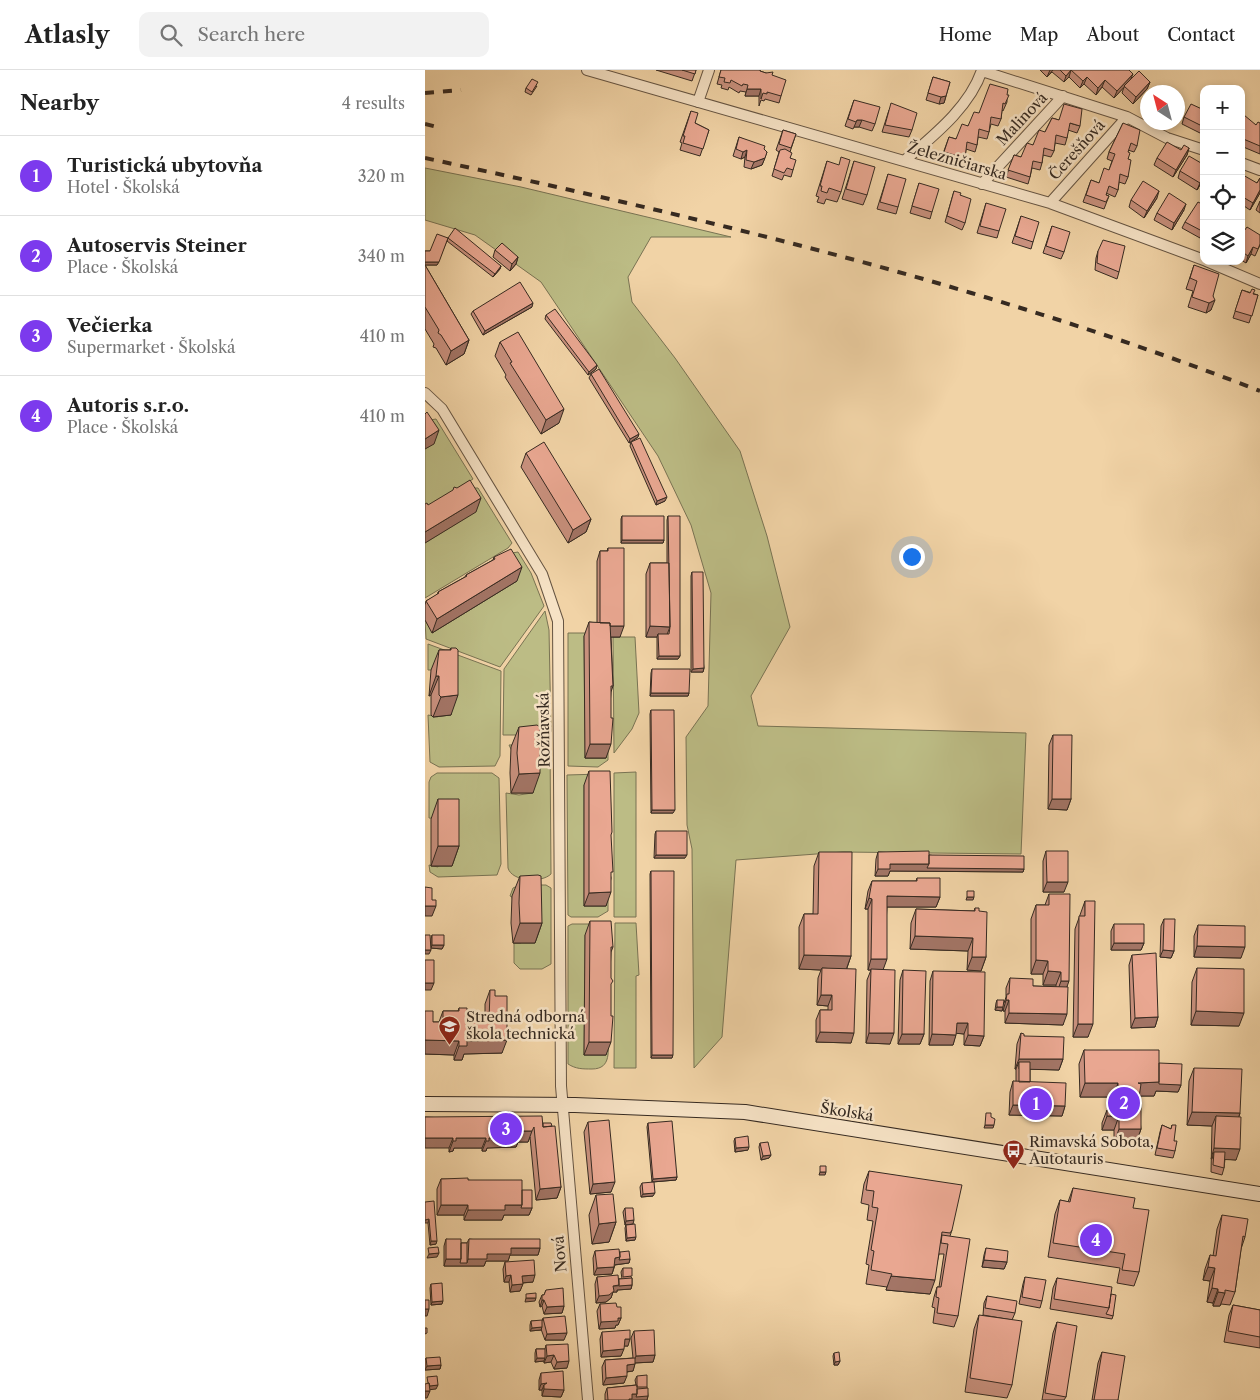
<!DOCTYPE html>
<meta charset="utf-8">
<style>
body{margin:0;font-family:"Libre Caslon Text",serif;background:#f2f2f2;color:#222}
.controls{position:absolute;right:15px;top:15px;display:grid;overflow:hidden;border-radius:10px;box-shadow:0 2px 8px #0003}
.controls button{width:45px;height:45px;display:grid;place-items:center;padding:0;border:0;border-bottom:1px solid #e0e0e0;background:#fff;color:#222;font:25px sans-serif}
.compass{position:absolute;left:715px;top:15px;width:45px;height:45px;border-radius:50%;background:#fff;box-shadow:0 2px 8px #0003;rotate:324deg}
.you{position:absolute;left:486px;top:486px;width:18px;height:18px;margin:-12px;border:4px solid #fff;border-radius:50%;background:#1a73e8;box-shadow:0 0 0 8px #1a73e833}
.badge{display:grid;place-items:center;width:32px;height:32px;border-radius:50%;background:#7c3aed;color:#fff;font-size:16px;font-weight:700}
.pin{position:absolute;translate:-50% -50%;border:2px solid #fff;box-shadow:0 1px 5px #0006}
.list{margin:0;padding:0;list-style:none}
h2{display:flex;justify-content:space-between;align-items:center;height:65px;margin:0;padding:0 20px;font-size:21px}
h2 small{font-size:16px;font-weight:400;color:#767676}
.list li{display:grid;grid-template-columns:32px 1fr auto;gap:15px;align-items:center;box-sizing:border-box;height:80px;padding:0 20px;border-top:1px solid #e0e0e0}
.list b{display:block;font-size:19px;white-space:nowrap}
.list p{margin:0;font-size:16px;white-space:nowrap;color:#767676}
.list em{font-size:16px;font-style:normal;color:#767676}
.icon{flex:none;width:28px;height:28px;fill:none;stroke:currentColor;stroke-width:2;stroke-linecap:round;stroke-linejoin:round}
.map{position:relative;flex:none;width:835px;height:1330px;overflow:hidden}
header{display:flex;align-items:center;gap:30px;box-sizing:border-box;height:70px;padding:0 25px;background:#fff;border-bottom:1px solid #e0e0e0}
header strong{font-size:24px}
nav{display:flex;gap:28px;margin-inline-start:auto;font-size:18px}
.search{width:350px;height:45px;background:#f2f2f2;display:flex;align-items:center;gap:12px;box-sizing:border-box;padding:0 18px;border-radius:10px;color:#767676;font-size:19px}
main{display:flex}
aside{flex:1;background:#fff}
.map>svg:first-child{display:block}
</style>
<header>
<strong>Atlasly</strong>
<div class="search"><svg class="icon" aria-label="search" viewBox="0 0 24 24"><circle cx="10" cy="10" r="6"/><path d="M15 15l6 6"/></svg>Search here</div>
<nav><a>Home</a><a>Map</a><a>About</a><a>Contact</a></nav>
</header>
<main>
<aside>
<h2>Nearby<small>4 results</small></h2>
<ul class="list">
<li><span class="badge">1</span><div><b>Turistická ubytovňa</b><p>Hotel · Školská</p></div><em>320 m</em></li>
<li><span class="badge">2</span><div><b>Autoservis Steiner</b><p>Place · Školská</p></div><em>340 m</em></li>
<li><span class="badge">3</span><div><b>Večierka</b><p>Supermarket · Školská</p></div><em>410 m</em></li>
<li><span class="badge">4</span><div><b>Autoris s.r.o.</b><p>Place · Školská</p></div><em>410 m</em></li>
</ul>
</aside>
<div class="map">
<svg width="835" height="1330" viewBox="0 0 835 1330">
<rect width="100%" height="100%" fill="#f1d3a6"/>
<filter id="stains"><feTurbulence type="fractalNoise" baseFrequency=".004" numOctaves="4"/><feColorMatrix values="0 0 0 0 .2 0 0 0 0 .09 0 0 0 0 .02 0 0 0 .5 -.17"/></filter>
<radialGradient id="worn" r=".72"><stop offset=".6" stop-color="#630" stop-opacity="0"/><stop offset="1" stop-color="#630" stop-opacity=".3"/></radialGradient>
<path fill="#bcbc85" stroke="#797353" d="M0 98 96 117 306 167H226L203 207 207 232 250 288 315 381 342 466 365 557 326 626 333 656 601 663 596 784 418 782 311 790 297 967 269 998 267 779 262 755 261 667 283 636 286 523 266 455 233 386 116 212 50 165 0 150Z
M11 349 48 409 0 440V379L8 374 5 350Z
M48 418H53L87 473 83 478 0 528V473L50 442Z
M93 482 106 503 119 536 75 597 1 569 0 550 8 563 87 483Z
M120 541 124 560 126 662 119 665H78L79 599Z
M143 563H171L159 566 160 688H181L183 667V690L173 697 143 696Z
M188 567H210L214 643 207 659 189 683Z
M3 574 76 601 75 686 70 696 14 697 5 692 3 645 13 647 19 600H3Z
M125 674 126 804C117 813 87 812 83 798L81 723 94 725 107 723 84 675Z
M211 702V847H189V703Z
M12 703H67L74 708 76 794 72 805 13 807 5 802 4 795 13 797 19 749 4 748V712L6 707Z
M176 704 159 715V836L183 816V841L173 847H146L143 845 142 705Z
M95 815H121L126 818V894L117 899H95L89 893V873H96L87 827 85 826 88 818Z
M190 853H211L214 905 211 906V998H189Z
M147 854H177L160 865 159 985 183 965C183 980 187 999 167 999 157 999 151 999 143 994V856Z"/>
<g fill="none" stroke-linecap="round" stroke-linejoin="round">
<defs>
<path id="minor" d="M162 0 625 133 779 190
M557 1 702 47 742 68 779 80
M273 32 284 0
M479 91C508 66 545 37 557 0
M816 93 835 100
M557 114 638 26
M625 133 702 47
M781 191 835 214
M0 323 17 339 117 504 133 551 136 1016 163 1330"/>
<path id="secondary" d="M0 1034 150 1035 320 1042 835 1124"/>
</defs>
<use href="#minor" stroke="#655442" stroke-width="12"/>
<use href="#secondary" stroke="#362a21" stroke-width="16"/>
<use href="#minor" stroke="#f6e2c5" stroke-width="10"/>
<use href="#secondary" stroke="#f6e2c5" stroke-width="14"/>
<path stroke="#362a21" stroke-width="4" stroke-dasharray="9 9" stroke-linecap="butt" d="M0 23 36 20
M0 54 12 57
M0 88C283 149 565 216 835 321"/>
</g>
<path fill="#c8907d" stroke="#362a21" d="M231 0H271L267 11Z
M296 0H335V1L347 5 356 26 354 33 340 29 339 31 336 30 334 36V26H320L321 22 315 21 314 23 304 17 303 20 296 18 297 15 292 14Z
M615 0H704L705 11 725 12 722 19 708 34 697 23 699 17 689 28 677 17 671 25 659 14 655 18 644 7 639 12 627 2 622 7Z
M508 7 525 12 519 33 514 34 501 30Z
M112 16 106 25 100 22 101 18Z
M582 25V32L578 41 577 40 576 49 573 56 566 54 564 62 562 69 553 67 552 75 550 82 541 79 540 88 538 94 516 89 524 67 531 69 554 43Z
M429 30 450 54 447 61 434 57H429L428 59 420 56Z
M464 40 487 60 484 67 457 62Z
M779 40V61L777 64 757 54 759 47Z
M266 41 270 53 284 60 275 86 255 80 257 73 255 72Z
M627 48 655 56 652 63 643 60 642 68 640 75 630 73 629 81 626 87 618 85 617 93 615 100 607 98 605 107 603 114 581 107 589 85 596 87 620 62Z
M816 48 831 55 835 53V84L816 76Z
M698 53 712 76 709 82 703 80V107L700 114 694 112 693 120 690 127 681 123V125L684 126 679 139 658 132 666 110 674 113 684 100 687 91 682 89 684 82Z
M358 60 371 64 365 82V88L368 100 366 107 359 105 357 110 347 106 354 82 351 80Z
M314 67 339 79 342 82 337 95 326 99 319 97 320 87 316 89 308 86Z
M764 78 762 85 748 107 729 95 732 88Z
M779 88V108L772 120 753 108 755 101 776 93Z
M402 91 416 122 412 132 401 129 399 134 392 132 394 127 391 126Z
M429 91 442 125 438 135 417 129Z
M463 104 473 137 471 144 452 139Z
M816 108 832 113 835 108V123L825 140 816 134Z
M494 113 507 142 505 149 485 143Z
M529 121 535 125 540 153 537 160 520 152Z
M732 128 719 148 704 137 706 130Z
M835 131V143L831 140Z
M561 133 574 161 572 168 552 163Z
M779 135V162L775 168 757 158 760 152Z
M759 140 747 160 729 150 732 143Z
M596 146 608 172 606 179 587 173Z
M627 156 639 182 636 189 618 183Z
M816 165 835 175 830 186 826 184 821 193 816 190Z
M23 168 12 195H0L44 270 39 284 21 295 11 278 8 277 9 274 0 259V181H5L23 168 76 196 75 199 68 207 22 171Z
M70 180 93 187 91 194 85 201 68 187Z
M673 181 694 202 692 209 670 200 671 188Z
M769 195 788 226 786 240 781 243 763 237 768 221 761 219Z
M817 220 833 225 824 253 808 248Z
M107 237 58 265 46 244 48 241Z
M121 245 172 295 171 299 163 305 120 249Z
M75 272 134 353 116 364 80 307 81 305 70 286Z
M166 304 213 367 204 373 164 308Z
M206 372 240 431 231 435 205 376Z
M101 383 166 449 161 462 143 473 96 397Z
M197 446 239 470 238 473H196V449Z
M243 446 255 586 253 589H232V567H221V504L225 493H242V450Z
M183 478 195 567H186L188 616 186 622 181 688H160L159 566 164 552 172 553V491L175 481H182Z
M69 487 92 511 7 563 0 550V535L1 531 12 525 13 522 40 507 41 505 68 490Z
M267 502 279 598 278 602H266V506Z
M26 578V645L8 647 6 645V625L4 626 6 600 14 580H25Z
M227 599 264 623 263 626H225L226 603Z
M226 640 248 743H226L225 644Z
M94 657 108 723H86L85 703 86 677Z
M628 665 646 729 642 740 623 739 624 675Z
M164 701 186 808 181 836H159V715Z
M13 729 34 776 27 796H6V749Z
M231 761 260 788H229L230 764Z
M621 781 639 822H618V791Z
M394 782 426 886 422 898 426 973 391 972V950L395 940H403V936L392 935 393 908 396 900 374 899V857L379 844H388L389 796Z
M453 782 504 785 599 799 598 802 465 801 463 806H450L451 789Z
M226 801 247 988H226L225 804Z
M95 806 117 853 110 873H88L86 853 87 826Z
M492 808 515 827 511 837H462L458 900 465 974 441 973 442 910 446 900H443V839H440L443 821 447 811H491Z
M624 824 642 917 638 955 580 953V941H578V939L577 941 570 940 571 933 572 930 579 933 581 927V918L585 908 608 916 631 917V915H618V904H606V849L611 835H620Z
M660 831 663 967H648L650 859Z
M550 838 554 841 561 887 556 901 542 900 543 881 485 879 486 853 491 839 549 841Z
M739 849 749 881 746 888 735 887 736 856Z
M165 851 188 877 186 882 181 985H159L160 865Z
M689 854 719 873 716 880H686V861Z
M773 855 816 888 769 887V866Z
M7 865 19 875 17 879 6 878V869Z
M707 885 733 947 730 957 706 958 704 895Z
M772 898 814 956 766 955 767 912Z
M478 900 499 964 495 974H473L475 910Z
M508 901 559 966 555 976 539 975V964L531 963 528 975H504L505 911Z
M65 920 70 926 77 983 39 984 37 990H29V985L0 984V941L8 952H14L18 941H33L34 938 42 941 53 952H60V934Z
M596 963 599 966 638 989 634 1000 605 999V1012L640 1036 637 1046 584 1045 585 1022 588 1011 591 1012V999H590L592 974Z
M659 980 734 994 756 1015 753 1022 731 1021 729 1026H714L713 1034 716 1059 711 1073H689V1060H677V1053L682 1040H688V1027H655L654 994Z
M769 998 815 1043 814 1047 811 1090 800 1089 799 1098 797 1105 786 1102 787 1056 762 1055 764 1011Z
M0 1047 118 1053 136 1117 132 1128 111 1130 105 1067 103 1072H93L91 1077 62 1078 61 1081H57V1078H29L28 1081 24 1082V1078Z
M163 1052 186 1122 165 1124 159 1062Z
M223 1053 252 1107 251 1110 227 1112 222 1057Z
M737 1055 746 1059 747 1055 750 1081 748 1088 730 1085 735 1062Z
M310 1068 323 1080 310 1082 309 1071Z
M335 1073 346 1085 344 1088 336 1090 334 1077Z
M444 1101 527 1160 525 1166 533 1246 529 1257 508 1253 510 1238 507 1237 509 1227 512 1217H514L519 1184H514L505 1224 461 1220 462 1217 441 1214 444 1195 441 1194 448 1151 442 1150 444 1135 436 1133 439 1114Z
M16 1109 43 1110 97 1120 107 1138 104 1145H79L77 1150H39V1145H12V1119Z
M217 1113 228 1126 216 1127 215 1117Z
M648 1118 708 1138 714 1202 709 1216 692 1213 695 1198 623 1187 630 1144 635 1130 643 1132Z
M171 1125 191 1152 184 1172 167 1174 164 1145Z
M0 1132 11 1174 5 1175 3 1153Z
M200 1138 208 1154 200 1155 198 1142Z
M797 1145 820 1167 816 1179 810 1222 805 1235 796 1234 795 1236H788V1233L782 1232 785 1211 778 1210 780 1199 785 1185 788 1186 792 1159Z
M201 1155 210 1170 201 1171 200 1158Z
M21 1169 36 1173H42L44 1169 115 1178 113 1185H85L83 1191H61L59 1196H19V1176Z
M561 1178 582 1192 579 1199 557 1197 559 1185Z
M170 1181 195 1182 205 1189 204 1193 190 1195 187 1204 169 1205 168 1188Z
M80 1192 108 1212 98 1213 95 1221 85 1222 84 1212H79L78 1199Z
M198 1198 207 1208V1215L206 1219 192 1220V1222H188L186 1228 181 1232 171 1233 170 1214 172 1207 197 1209 196 1202Z
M600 1207 617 1231 615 1238 594 1234 598 1214Z
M632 1208 686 1224 688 1246 687 1249 625 1239 628 1218Z
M6 1214 17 1234 6 1235 5 1218Z
M121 1220 139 1236 137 1243 119 1244 117 1236 115 1237 114 1232 117 1225H119Z
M562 1226 590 1243 587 1250 558 1245 559 1233Z
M175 1234 192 1237 196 1248 193 1255H191L190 1258 174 1259 172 1241Z
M808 1235 835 1240V1278L799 1272 804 1245Z
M554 1245 587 1315 582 1328 540 1322 549 1259Z
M118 1248 139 1270H120L116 1259V1260L105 1261V1255L106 1251H117Z
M632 1252 641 1327 639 1330H617L628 1263Z
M209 1261 230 1285 228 1292 210 1293 208 1301 202 1302 199 1313 178 1315 177 1297 180 1290 208 1288 206 1268Z
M177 1262 203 1276H199L196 1286 176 1287 175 1269Z
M121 1275 142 1298 129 1299 126 1292 119 1293V1291L110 1292V1283L111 1279H120Z
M677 1282 693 1330H667L673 1293Z
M409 1283 415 1291 413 1295H409L408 1286Z
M1 1288 16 1295 15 1299 0 1300V1290Z
M116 1303 139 1320 136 1327 117 1326V1320H114V1310Z
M212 1306 222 1317 223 1326 222 1330H180V1324L182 1318 211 1315 210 1310Z"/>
<path fill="#a37566" stroke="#362a21" d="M625 0H628L622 7Z
M646 0 644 7 639 12 641 6Z
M708 4 705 11 689 28 692 21Z
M662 7 659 14 655 18 658 11Z
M680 10 677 17 671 25 673 18Z
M725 12 722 19 708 34 711 27Z
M322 19H336L334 26H320Z
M521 26 519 33 514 34 516 27Z
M432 50H437L434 57H429Z
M764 78 762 85 748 107 751 100Z
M322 80 320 87 316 89 318 82Z
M340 88 337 95 326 99 329 92Z
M779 106V108L772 120 775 113Z
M835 120V123L825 140 828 133Z
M734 121 732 128 719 148 722 141Z
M761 134 759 140 747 160 749 153Z
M779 158V162L775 168 777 161Z
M828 177 826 184 821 193 823 186Z
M93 187 91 194 85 201 87 194Z
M0 192H14L12 195H0Z
M76 196 75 199 68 207 70 204Z
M790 230 786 240 781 243 784 233Z
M108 233 107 237 58 265 60 261Z
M44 270 39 284 21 295 26 281Z
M172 295 171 299 163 305 164 302Z
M139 339 134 353 116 364 121 350Z
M14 360 9 374 0 379V369Z
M214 364 213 367 204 373 205 369Z
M242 427 240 431 231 435 232 431Z
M56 428 51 442 0 473V462Z
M166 449 161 462 143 473 148 460Z
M197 470H239L238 473H196Z
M97 497 92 511 7 563 12 549Z
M175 556H199L195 567H171Z
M225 556 245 557 241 567 233 564 232 567H221Z
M234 586H255L253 589H232Z
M279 598 278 602H266L268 599Z
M11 606H14L6 625 4 626Z
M226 623H264L263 626H225Z
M33 625 26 645 8 647 16 627Z
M165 674H186L181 688H160Z
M115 703 108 723H86L94 704Z
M627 729H646L642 740 623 739Z
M227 740H250L248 743H226Z
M13 776H34L27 796H6Z
M231 785H262L260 788H229Z
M465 794H504L599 799 598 802 465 801 463 806H450L453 799Z
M622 812H643L639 822H618Z
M186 822 181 836H159L164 823Z
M462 826 515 827 511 837H459Z
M542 827H549L548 830H541Z
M444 828 447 829 443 839H440Z
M0 836H11L7 846H0Z
M95 853H117L110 873H88Z
M490 866 548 868 543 881 485 879Z
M689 873H719L716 880H686Z
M7 875H19L17 879 6 878Z
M772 876 820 877 816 888 769 887Z
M0 880H6L4 884H0Z
M738 880 749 881 746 888 735 887Z
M379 885 426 886 421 900 397 898 396 900 374 899Z
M547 887H561L556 901 542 900Z
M446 889H462L458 900H443Z
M611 890 623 891 618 904H606Z
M623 901 636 902 631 915H618Z
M636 911H644L639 925H631Z
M0 913H9L6 920H0Z
M396 925H407L403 936 392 935Z
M581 930H584L580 941H578Z
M572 937H578L577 941 570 940Z
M771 941 819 943 814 956 766 955Z
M584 943 642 944 638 955 580 953Z
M733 947 730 957 706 958 710 948Z
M532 953H543L539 964 528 963Z
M653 954H668L663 967H648Z
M395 962 429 963 426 973 391 972Z
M444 963H469L465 974 441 973Z
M477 964H499L495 974H473Z
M507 964 531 965 528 975H504Z
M543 965 559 966 555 976 539 975Z
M0 970 34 971 29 985 0 984Z
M82 970 77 983 39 984 37 990H29L34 976 42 971Z
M164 972H186L181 985H159Z
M227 985H248L247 988H226Z
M594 989H638L634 1000 594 999V992L591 999H590Z
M734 1012 756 1015 753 1022 731 1021 729 1026H708L713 1013Z
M660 1013H693L688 1027H655Z
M588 1035 640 1036 637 1046 584 1045Z
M767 1042 815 1043 810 1057 791 1046 787 1056 762 1055Z
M682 1046H694L689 1060H677Z
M560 1055H569L568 1058H559Z
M694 1059H716L711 1073H689Z
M94 1061H107L103 1072H93L91 1077 62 1078 61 1081H57L61 1071 64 1068Z
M0 1068H28L24 1078H0Z
M31 1068H61L57 1078H29L28 1081 24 1082 28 1071Z
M324 1077 323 1080 310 1082 311 1078Z
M789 1078 815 1079 811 1090 789 1089V1082L787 1089H786Z
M346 1085 344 1088 336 1090 338 1086Z
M395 1102H401L400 1105H394Z
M252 1107 251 1110 227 1112 228 1109Z
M190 1112 186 1122 165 1124 168 1114Z
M136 1117 132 1128 111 1130 115 1119Z
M230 1123 228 1126 216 1127 218 1124Z
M16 1135H43L39 1145H12Z
M80 1135H97L107 1138 104 1145H79L77 1150H39L43 1140Z
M4 1149 3 1153H0V1150Z
M209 1150 208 1154 200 1155 201 1151Z
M191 1152 184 1172 167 1174 174 1154Z
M211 1167 210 1170 201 1171 202 1168Z
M6 1171H12L11 1174 5 1175Z
M86 1178H115L113 1185H85L83 1191H61L59 1196H19L21 1189H36L42 1193 43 1189Z
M14 1183 12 1187 2 1188 4 1184Z
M195 1187 205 1189 204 1193 188 1195 190 1188Z
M559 1190 582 1192 579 1199 557 1197Z
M189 1197 187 1204 169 1205 172 1198Z
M783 1197 790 1198 785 1211 778 1210Z
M86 1205 84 1212H79L81 1206Z
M110 1205 108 1212 95 1213 97 1206Z
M466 1206 510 1210 505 1224 461 1220Z
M98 1214 95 1221 85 1222 87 1215Z
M207 1215 206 1219 192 1220V1222H188L186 1228 181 1232 171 1233 174 1226 188 1216Z
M787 1218 793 1219 788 1233 782 1232Z
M793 1222 800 1223 795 1236H788Z
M101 1228H111L110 1231 100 1232Z
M117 1230H119L117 1236 115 1237Z
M18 1231 17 1234 6 1235 7 1232Z
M139 1236 137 1243 119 1244 122 1237Z
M0 1239H4L2 1246H0Z
M193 1248H196L193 1255H191L190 1258 174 1259 176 1252Z
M117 1257 116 1260 105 1261 107 1258Z
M142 1263 139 1270H120L122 1264Z
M200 1269H205L203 1276H197Z
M199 1279 196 1286 176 1287 178 1281Z
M129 1285 126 1292 119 1293 122 1286Z
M230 1285 228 1292 208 1293 211 1286Z
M112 1288H120L119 1291 110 1292Z
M144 1291 142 1298 129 1299 132 1292Z
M415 1291 413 1295H409L410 1292Z
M210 1294 208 1301 199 1302 202 1295Z
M16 1295 15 1299 0 1300 2 1296Z
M202 1306 199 1313 178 1315 181 1308Z
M122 1313 139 1320 136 1327 117 1326 119 1319V1315L117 1320H114L116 1314Z
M13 1315 11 1319 2 1320 3 1316Z
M0 1321H5L2 1328H0Z
M207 1324H212L223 1326 222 1330H204Z"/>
<path fill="#e9a791" stroke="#362a21" d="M257 0H271L270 4Z
M296 0H335V1L341 3 348 2 347 5 361 10 356 26 342 22V24L338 23 336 29V19H322L323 15 318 14 317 16 306 10 305 13 299 12 300 8 294 7Z
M635 0H704L708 4 692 21 680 10 673 18 662 7 658 11 646 0 641 6Z
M714 1 725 12 711 27 699 16Z
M508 7 525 12 521 26 516 27 503 23Z
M107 9 113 12 107 22 101 18Z
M565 14 583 19 582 25H584L580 34 578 33 576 49 566 47 564 62 554 59 552 75 542 72 540 88 519 82 524 67 531 69 537 54 543 56 549 42 554 43Z
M429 30 455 37 450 54 437 50H432L431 52 423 49Z
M466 33 492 43 487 60 460 55Z
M639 34 657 39 655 56 645 53 642 68 631 65 629 81 619 78 617 93 608 91 605 107 583 100 589 85 596 87 602 73 608 75 614 60 620 62 627 48 634 50Z
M766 34 779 40V57L759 47Z
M266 41 273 43 270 53 284 60 278 79 258 73 260 66H258Z
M819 45 831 55 833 52 835 53V76L816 68V48H817Z
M698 53 715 60 712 76 706 73 703 82 705 83 703 89 706 90 703 107 695 104 693 120 684 116 681 125 684 126 681 132 661 125 666 110 674 113 679 98 684 100 690 84 684 82Z
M358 60 371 64 366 78 354 74Z
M314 67 340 76 339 79 342 82 340 88 329 92 321 90 322 80 318 82 311 79Z
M742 72 756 80 759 75 764 78 751 100 732 88Z
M360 79 367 83 365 88 371 90 368 100 362 98 359 103 349 99 355 80Z
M764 86 776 93 779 88V106L775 113 755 101Z
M416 87 425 90 416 122 404 118 402 123 396 121 397 116H395L402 91 414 95Z
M429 91 450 97 442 125 421 119Z
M463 104 481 109 473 137 455 132Z
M818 105 832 113 835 108V120L828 133 816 126V108Z
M718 111 734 121 722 141 706 130Z
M494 113 514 119 507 142 487 136Z
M529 121 536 123 535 125 546 129 540 153 522 146Z
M744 123 761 134 749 153 732 143Z
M773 132 779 135V158L777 161 760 152Z
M561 133 581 139 574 161 555 156Z
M596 146 614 152 608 172 590 166Z
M627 156 645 162 639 182 621 176Z
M822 157 835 165V174L833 179 828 177 823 186 816 181V165Z
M30 158 76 196 70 204 23 168Z
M12 164 23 168 14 192H0V181H5Z
M678 170 700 176 694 202 672 193 673 181Z
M77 173 93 187 87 194 70 180Z
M0 195 44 270 26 281 16 265 13 263 14 260 0 237Z
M769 195 794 204 788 226 790 230 784 233 767 227 772 211 765 208Z
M95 212 108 233 60 261 48 241Z
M827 219 830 220 828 224 833 225 827 246 810 241 817 220 825 223Z
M130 239 172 295 164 302 121 245Z
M93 262 139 339 121 350 85 293 87 292 75 272Z
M174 299 214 364 205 369 166 304Z
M2 342 14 360 0 369V344Z
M215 368 242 427 232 431 206 372Z
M119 372 166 449 148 460 101 383Z
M45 410 56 428 0 462V434L2 433 3 435 28 420 29 417 32 418Z
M197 446H239V470H197Z
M243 446H255V586H234L233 564H244L245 557Z
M183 478H199V556H185V553H175V481H183Z
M86 479 97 497 12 549 1 531 14 523 13 522 42 506 41 505 70 489 69 487Z
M225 493H244L245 557 225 556Z
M267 502H278L279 598 268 599Z
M164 552 185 553 188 616H186V648H188L186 674H165Z
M26 578H31L33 580V625L16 627 14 625V606H11L14 580H26Z
M227 599H265L264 623H226Z
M226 640H249L250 740H227Z
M112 655 115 657V703L94 704 92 683 94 657Z
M628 665H647L646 729H627Z
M164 701H185L187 762 186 765 188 802H186V822L164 823Z
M13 729H34V776H13Z
M231 761H262V785H231Z
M504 781V794H465V799H453V782Z
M621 781H643V812H622Z
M394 782H427L426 886 379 885V844H393Z
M504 785 599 786V799L502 798 504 794Z
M226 801H249L248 985H227Z
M113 805 116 806 117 853H95L94 833 95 806Z
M492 808H515V827L462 826V889H446L447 829 444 828 447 811H492Z
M0 817 7 818V830H11V836H0Z
M542 821H549V827H542Z
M624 824H645L644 911H636V902L623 901V891L611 890V835H624Z
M660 831H670L668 954H653L654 846H660Z
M550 838H554V841L562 842 561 887H547L548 868 490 866 491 839 550 841Z
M739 849H750L749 881 738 880Z
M165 851H186L188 877H186V908L188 911 186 914V946H188L186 972H164Z
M689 854H719V873H689Z
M773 855 820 856V877L772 876Z
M0 865H5L6 880H0Z
M7 865H19V875H7Z
M731 883 733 947 710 948 707 885Z
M0 890H9V913H0Z
M397 898 431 899 429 963 395 962V940H407V925H396Z
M772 898 819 899V943L771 941Z
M446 899 470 900 469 963H444Z
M478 900 501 901 499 964H477Z
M508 901 560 902 559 966 543 965V953H532L531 965 507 964Z
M585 908 608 909V916L643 917 642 944 584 943V930H581L582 924H584Z
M65 920H70V926H82V970L42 971V976H34V971L0 970V941H8V952H18V941H34V938H42V941H53V952H64Z
M572 930H579L578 937H572Z
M596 963 599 964V966L639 967 638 989H594Z
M659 980H734V1012L713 1013 716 1014 713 1034H716V1059H694V1046H682V1040H693V1013H660Z
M594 992H605V1012H594Z
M734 993 757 994 756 1015 734 1014Z
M769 998 817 999 815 1043 767 1042Z
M588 1011 641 1013 640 1036 588 1035Z
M561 1043H566V1047L570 1049 569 1055H560Z
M117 1046 118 1057 130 1056 136 1117 115 1119 109 1057 107 1061H94L95 1067 64 1068V1071H61V1068H31V1071H28V1068H0V1047Z
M791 1046 816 1047 815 1079 789 1078Z
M184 1050 190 1112 168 1114 163 1052Z
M247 1051 252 1107 228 1109 223 1053Z
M118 1053H126L127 1056 118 1057Z
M737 1055 746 1059 747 1055H751L749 1071H752L750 1081 732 1078Z
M323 1066 324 1077 311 1078 310 1068Z
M343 1072 346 1085 338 1086 335 1073Z
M789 1082H800L799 1098 788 1095Z
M395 1096H401V1102H395Z
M444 1101 537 1115 527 1160 525 1163 517 1162 510 1210 466 1206 467 1204 446 1200 449 1181 446 1180 453 1138 447 1137 449 1121 441 1120Z
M43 1108V1110H97V1135H80V1140H43V1135H16V1109Z
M229 1112 230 1123 218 1124 217 1113Z
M648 1118 710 1128 708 1138 724 1140 714 1202 697 1200 700 1184 628 1173 635 1130 645 1132Z
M97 1120H107V1138H96L97 1135Z
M188 1124 191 1152 174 1154 171 1125Z
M9 1131 12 1171H6L4 1149 0 1150V1132Z
M200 1138H208L209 1150 201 1151Z
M797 1145 823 1149 820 1167 818 1166 810 1222 800 1220V1223L793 1222V1219L787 1218 790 1198 783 1197 785 1185 791 1186Z
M210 1154 211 1167 202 1168 201 1155Z
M517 1165 545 1169 533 1246 512 1243 514 1228 511 1227 512 1217H516L523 1174 516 1173Z
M21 1169H36V1189H21Z
M44 1169H115V1178H86V1184H62V1189H43Z
M36 1173H42V1193H35L36 1189Z
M13 1177 14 1183 4 1184 3 1178Z
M561 1178 583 1181 582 1192 559 1190Z
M194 1179 195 1187 190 1188 189 1197 172 1198 170 1181Z
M204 1181 205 1189 194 1190 195 1187V1182Z
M109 1190 110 1205 97 1206 98 1214 87 1215 86 1205 81 1206 80 1192Z
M198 1198H207V1206L198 1207Z
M193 1205 194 1215 188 1216 189 1221 184 1225 174 1226 172 1207Z
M600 1207 621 1210 617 1231 597 1227Z
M207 1208V1215L194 1216V1209Z
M632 1208 687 1217 684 1238 629 1229Z
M17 1213 18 1231 7 1232 6 1214Z
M138 1218 139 1236 122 1237 119 1230H117V1225H119L121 1220Z
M111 1223V1228H101V1224Z
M686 1224 691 1225 688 1246 681 1244 684 1238Z
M562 1226 592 1231 590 1243 560 1238Z
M0 1230H4V1239H0Z
M191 1233 192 1237H196V1248H193V1251L176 1252 175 1234Z
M808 1235 835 1240V1267L803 1261Z
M554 1245 597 1251 587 1315 545 1308Z
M140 1246 142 1263 122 1264 118 1248Z
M117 1250V1257L107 1258 106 1251Z
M632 1252 652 1256 641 1327 620 1323Z
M0 1258H2V1263L0 1264Z
M205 1260V1269H200L199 1279 178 1281 177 1262Z
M229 1260 230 1285 211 1286 209 1261Z
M143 1274 144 1291 132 1292 129 1285 122 1286 121 1275Z
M111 1279H120V1288H112Z
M414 1282 415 1291 410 1292 409 1283Z
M677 1282 700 1286 693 1330H669Z
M15 1287 16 1295 2 1296 1 1288Z
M210 1288V1294L202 1295V1306L181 1308 180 1290Z
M138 1301 139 1320 119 1319V1315L122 1313 116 1314V1303Z
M222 1305V1317H212V1306Z
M12 1306 13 1315 5 1316 4 1313H3L2 1307Z
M4 1313 5 1321H0V1314Z
M212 1315V1324H207V1329H204V1330H183L182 1318Z
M223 1318V1326L211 1327 212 1324V1319Z"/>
<defs>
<symbol id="school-pin" viewBox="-11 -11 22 30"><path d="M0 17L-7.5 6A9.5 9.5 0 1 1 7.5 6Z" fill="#8f2418" stroke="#f6e2c5"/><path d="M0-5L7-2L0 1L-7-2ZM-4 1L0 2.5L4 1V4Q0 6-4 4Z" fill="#fff"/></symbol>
<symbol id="bus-pin" viewBox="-11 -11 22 30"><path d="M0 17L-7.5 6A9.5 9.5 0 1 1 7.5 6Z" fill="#8f2418" stroke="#f6e2c5"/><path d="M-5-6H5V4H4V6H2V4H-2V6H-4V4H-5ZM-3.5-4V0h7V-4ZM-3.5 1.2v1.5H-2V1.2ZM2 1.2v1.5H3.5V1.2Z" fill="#fff"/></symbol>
</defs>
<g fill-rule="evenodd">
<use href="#school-pin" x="12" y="944" width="25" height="34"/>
<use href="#bus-pin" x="576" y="1068" width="25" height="34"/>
</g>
<g text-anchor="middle" stroke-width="5" stroke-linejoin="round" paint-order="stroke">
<g font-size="15" fill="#362a21" stroke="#f6e2c5">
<text transform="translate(597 49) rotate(-47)" y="5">Malinová</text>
<text transform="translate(652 80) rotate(-48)" y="5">Čerešňová</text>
<text transform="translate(532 91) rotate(16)" y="5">Železničiarska</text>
<text transform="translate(119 660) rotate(-91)" y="5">Rožňavská</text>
<text transform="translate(422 1042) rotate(9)" y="5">Školská</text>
<text transform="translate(135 1184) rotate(-95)" y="5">Nová</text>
</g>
<g font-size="15" fill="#362a21" stroke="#f6e2c5" text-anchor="start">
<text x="41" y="952">Stredná odborná<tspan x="41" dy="17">škola technická</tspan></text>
<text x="604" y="1077">Rimavská Sobota,<tspan x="604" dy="17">Autotauris</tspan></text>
</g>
</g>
<rect width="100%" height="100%" filter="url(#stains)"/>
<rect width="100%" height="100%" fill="url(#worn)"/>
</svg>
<div class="controls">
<button>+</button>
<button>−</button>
<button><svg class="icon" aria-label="locate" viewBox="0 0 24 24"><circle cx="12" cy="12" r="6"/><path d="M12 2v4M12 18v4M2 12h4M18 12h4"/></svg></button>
<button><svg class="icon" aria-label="layers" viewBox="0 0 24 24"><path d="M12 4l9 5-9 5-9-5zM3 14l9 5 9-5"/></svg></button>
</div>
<svg class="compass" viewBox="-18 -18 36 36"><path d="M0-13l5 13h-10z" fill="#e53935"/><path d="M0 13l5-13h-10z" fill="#767676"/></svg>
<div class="you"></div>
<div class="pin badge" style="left:611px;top:1034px">1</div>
<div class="pin badge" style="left:699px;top:1033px">2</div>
<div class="pin badge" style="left:81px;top:1059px">3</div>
<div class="pin badge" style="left:671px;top:1170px">4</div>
</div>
</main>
